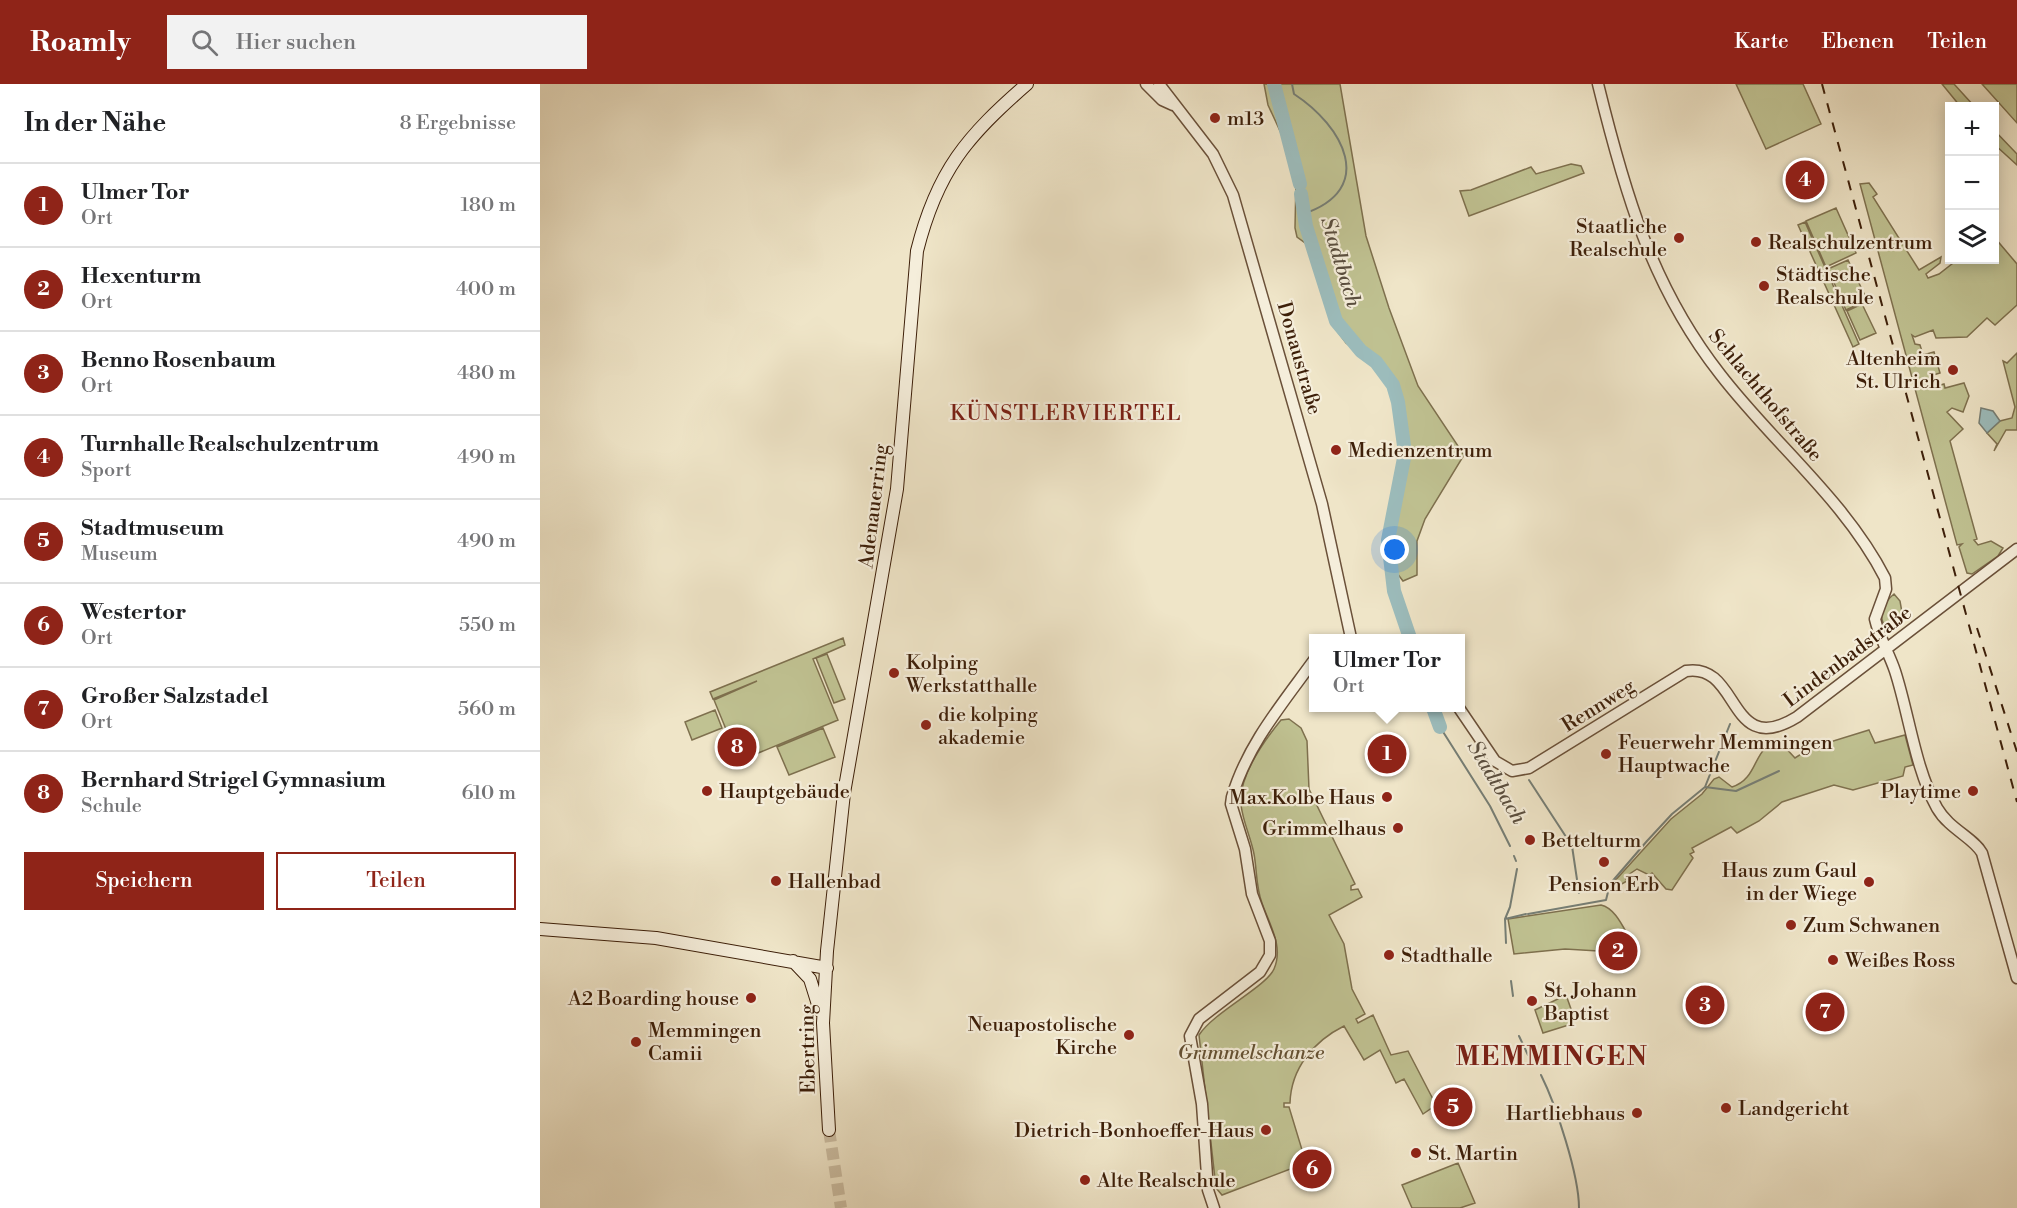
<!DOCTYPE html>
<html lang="de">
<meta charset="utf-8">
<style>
body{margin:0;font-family:"Libre Bodoni",serif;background:#f2f2f2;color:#202124}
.controls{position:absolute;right:18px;top:18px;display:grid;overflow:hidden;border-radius:0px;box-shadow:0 3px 15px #0003}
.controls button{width:54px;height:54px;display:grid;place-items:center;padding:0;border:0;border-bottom:2px solid #e0e0e0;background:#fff;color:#202124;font:30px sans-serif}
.you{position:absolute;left:855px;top:466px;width:21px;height:21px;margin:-15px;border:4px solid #fff;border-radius:50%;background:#1a73e8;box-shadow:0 0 0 9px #1a73e833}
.badge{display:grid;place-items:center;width:39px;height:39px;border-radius:50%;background:#8f2418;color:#fff;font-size:20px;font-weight:700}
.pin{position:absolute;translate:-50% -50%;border:3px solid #fff;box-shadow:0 2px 6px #0006}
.popup{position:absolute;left:769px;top:550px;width:156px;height:78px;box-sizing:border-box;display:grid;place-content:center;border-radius:0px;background:#fff;filter:drop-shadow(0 2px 4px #0005);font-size:20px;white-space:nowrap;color:#757577}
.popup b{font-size:22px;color:#202124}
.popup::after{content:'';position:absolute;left:50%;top:100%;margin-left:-12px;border:12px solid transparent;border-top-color:#fff}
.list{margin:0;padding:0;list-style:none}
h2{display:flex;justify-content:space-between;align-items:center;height:78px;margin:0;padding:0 24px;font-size:26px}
h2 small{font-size:20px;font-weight:400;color:#757577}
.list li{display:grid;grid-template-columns:39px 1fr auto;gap:18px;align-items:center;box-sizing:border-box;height:84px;padding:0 24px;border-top:2px solid #e0e0e0}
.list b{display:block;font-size:22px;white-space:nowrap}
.list p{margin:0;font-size:20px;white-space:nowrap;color:#757577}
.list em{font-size:20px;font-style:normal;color:#757577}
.actions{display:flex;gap:12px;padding:18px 24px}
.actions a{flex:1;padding:14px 0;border:2px solid #8f2418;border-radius:0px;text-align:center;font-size:21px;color:#8f2418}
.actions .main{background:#8f2418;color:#fff}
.icon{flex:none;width:33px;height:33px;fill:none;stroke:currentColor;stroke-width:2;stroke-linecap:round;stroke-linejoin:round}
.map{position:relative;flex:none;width:1477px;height:1124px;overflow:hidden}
header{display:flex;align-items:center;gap:36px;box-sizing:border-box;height:84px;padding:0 30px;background:#8f2418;color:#fff}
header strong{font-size:28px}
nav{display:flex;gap:33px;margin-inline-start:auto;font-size:21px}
.search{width:420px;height:54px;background:#f2f2f2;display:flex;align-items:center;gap:15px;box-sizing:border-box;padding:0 21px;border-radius:0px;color:#757577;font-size:22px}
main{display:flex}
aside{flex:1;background:#fff}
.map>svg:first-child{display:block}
</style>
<header>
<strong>Roamly</strong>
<div class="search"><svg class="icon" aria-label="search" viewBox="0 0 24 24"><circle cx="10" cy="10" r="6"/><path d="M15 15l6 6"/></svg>Hier suchen</div>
<nav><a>Karte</a><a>Ebenen</a><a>Teilen</a></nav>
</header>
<main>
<aside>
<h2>In der Nähe<small>8 Ergebnisse</small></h2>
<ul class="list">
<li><span class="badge">1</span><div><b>Ulmer Tor</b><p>Ort</p></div><em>180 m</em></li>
<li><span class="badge">2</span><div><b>Hexenturm</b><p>Ort</p></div><em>400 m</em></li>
<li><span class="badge">3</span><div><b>Benno Rosenbaum</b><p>Ort</p></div><em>480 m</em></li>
<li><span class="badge">4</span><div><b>Turnhalle Realschulzentrum</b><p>Sport</p></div><em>490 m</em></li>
<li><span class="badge">5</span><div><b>Stadtmuseum</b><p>Museum</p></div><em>490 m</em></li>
<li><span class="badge">6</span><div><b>Westertor</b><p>Ort</p></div><em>550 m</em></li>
<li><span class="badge">7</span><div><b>Großer Salzstadel</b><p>Ort</p></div><em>560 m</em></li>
<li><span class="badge">8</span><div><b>Bernhard Strigel Gymnasium</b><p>Schule</p></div><em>610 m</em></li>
</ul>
<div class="actions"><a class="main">Speichern</a><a>Teilen</a></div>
</aside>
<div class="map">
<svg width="1477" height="1124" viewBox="0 0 1477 1124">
<rect width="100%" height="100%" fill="#efe5c8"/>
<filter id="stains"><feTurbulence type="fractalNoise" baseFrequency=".00333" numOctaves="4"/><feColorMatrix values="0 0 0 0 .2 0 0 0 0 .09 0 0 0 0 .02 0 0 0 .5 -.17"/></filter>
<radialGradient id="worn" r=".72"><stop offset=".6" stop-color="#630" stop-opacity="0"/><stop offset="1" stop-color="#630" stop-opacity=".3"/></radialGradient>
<path fill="#c0c292" stroke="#7e704e" stroke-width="1.5" d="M724 0H800L826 152 849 224 878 302 924 371 885 435 877 457V491L863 497 853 484V459L868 378 862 323 850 292 806 259 794 243 787 225 772 164 757 153 755 144 756 96 746 60 728 21Z
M1196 0H1263L1281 40 1226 65Z
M1402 0H1414L1434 22H1420Z
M1442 0H1477V39Z
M1454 46 1477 70V81L1455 61Z
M1031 80 1041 82 1044 89 929 132 920 107 931 106 991 83 996 90Z
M1329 99 1337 110 1333 113 1379 186 1401 173 1400 179 1386 190 1388 194 1399 190 1417 176H1454L1455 154 1477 180V221L1455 241 1447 234 1427 253 1396 254 1393 246 1375 253 1372 251 1375 260 1380 261 1383 271 1394 268 1400 289 1393 291 1397 302 1404 300 1405 304 1424 299 1429 312 1423 328 1412 324 1407 328 1423 345 1410 357 1437 455 1434 456 1438 461 1451 457 1463 464 1458 472 1432 490 1427 489 1419 463 1422 460 1417 461 1320 100Z
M1296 124 1316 169 1286 183 1266 137Z
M1265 138 1319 260 1313 263 1258 141Z
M1308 176 1327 216 1306 226 1288 185Z
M1322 220 1336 249 1320 256 1307 227Z
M1477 269V346H1466L1454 367 1457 360 1447 349 1460 337 1472 334 1475 323 1463 277 1467 279Z
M1354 510 1360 517 1363 534 1347 544C1336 534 1344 518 1354 510Z
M303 554 305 561 273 575 298 636 199 677 174 616 217 597 173 615 170 608Z
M287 570 305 615 294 619 276 574Z
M175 626 182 644 152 656 145 638Z
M749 635 761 644 767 657 769 705 815 800 811 802V806L818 805 822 813 789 831 804 860 812 905 825 930 816 935 818 939 833 931 851 971 868 967 896 1021 883 1030 864 995 856 999 840 966 824 976 804 942C774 957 751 984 750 1019H744V1023H749L766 1079 682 1111 676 1104 659 951C674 928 726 903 734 885 744 862 729 840 722 819 716 804 717 786 714 770 711 754 703 738 701 721 698 692 724 657 741 636Z
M283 644 295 673 249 691 237 663Z
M1329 646 1335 659 1365 651 1373 681 1365 683 1363 692 1313 706 1294 701 1242 718 1219 737 1197 749 1191 743 1152 764 1154 768 1150 770 1153 774 1132 806 1126 805 1112 789 1109 791 1097 785 1085 793 1087 797 1073 805 1072 800 1131 735 1162 710 1174 695 1179 693 1192 703C1221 694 1212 658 1241 659L1255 674 1283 656 1287 659Z
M1061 821C1075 824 1083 843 1090 855L1084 864 1076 865 1075 868 1025 865 974 870 968 835Z
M1026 911 1031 925 1032 940 1003 949 995 926Z
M918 1079 935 1119 920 1124H872L862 1101Z"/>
<path fill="#9cbdbd" stroke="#767e75" stroke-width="1.5" d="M1441 324 1453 327 1460 337 1447 349 1439 339Z"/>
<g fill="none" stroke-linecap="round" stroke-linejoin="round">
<path stroke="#767e75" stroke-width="2" d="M752 0 754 10C803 42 838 105 763 130
M900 643 950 722 970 762
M989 696 1032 762 1039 809
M1165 703 1196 707 1239 687
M974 772 976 777
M988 830 1066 816 1070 800 1107 757 1132 730 1165 703 1190 640
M965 835 986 830
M966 859 965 835 970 823 977 785
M971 897 973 912
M979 952 988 971
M1001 991C1016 1021 1039 1091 1039 1124"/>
<path stroke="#9cbdbd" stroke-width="14" d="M734 0 760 100
M761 110 766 142 796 237 821 267 836 278 853 301 858 318 865 369 848 456 854 507 870 554
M893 624 900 643"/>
<path stroke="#cbbda2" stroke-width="12" stroke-dasharray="12 6" stroke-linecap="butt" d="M289 1046 301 1124"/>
<defs>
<path id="tertiary" d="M606 0 622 16 633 21
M619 0 673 70 693 111 782 420 811 554
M1058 0C1084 106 1111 202 1180 290 1233 359 1305 416 1345 494L1346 505 1335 535C1339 553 1349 569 1355 587 1369 630 1375 684 1397 724 1409 745 1434 754 1442 769L1477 894
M919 624 955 677 972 687 989 684 1146 587C1201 578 1187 676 1257 633L1477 465
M674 1124 668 1106 662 1020 650 952 659 935 720 888 730 871V857L712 810 705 765 691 720 692 713C707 661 743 619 774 576"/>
<path id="secondary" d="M0 845 116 854 287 884
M253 877 270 895 280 927
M289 1046 283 939 287 867 304 709 357 405 377 167C397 87 427 52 487 0"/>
</defs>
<use href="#tertiary" stroke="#6a5039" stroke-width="13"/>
<use href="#secondary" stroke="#3d1f09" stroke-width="14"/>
<use href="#tertiary" stroke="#f5eedb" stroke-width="10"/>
<use href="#secondary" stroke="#f5eedb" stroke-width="12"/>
<path stroke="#3d1f09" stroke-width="2" stroke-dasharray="10 10" stroke-linecap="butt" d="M1282 0 1477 718
M1437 544 1477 668"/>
</g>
<g fill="#8f2418" stroke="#f5eedb" stroke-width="2">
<circle cx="675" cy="34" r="6"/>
<circle cx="1139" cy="154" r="6"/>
<circle cx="1216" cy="158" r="6"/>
<circle cx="1224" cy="202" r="6"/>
<circle cx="1413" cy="286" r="6"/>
<circle cx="796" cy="366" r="6"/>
<circle cx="354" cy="589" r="6"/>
<circle cx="386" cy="641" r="6"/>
<circle cx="1066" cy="670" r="6"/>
<circle cx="167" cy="707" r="6"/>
<circle cx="1433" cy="707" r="6"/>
<circle cx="847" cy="713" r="6"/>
<circle cx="858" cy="744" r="6"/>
<circle cx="990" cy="756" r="6"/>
<circle cx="1064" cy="778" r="6"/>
<circle cx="236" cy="797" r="6"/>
<circle cx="1329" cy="798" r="6"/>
<circle cx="1251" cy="841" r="6"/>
<circle cx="849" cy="871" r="6"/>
<circle cx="1293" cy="876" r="6"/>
<circle cx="211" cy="914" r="6"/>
<circle cx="992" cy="917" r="6"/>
<circle cx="589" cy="951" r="6"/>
<circle cx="96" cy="958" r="6"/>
<circle cx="1186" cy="1024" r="6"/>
<circle cx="1097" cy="1029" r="6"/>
<circle cx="726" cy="1046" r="6"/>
<circle cx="876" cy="1069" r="6"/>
<circle cx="545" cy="1096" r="6"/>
</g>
<g text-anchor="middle" stroke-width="4.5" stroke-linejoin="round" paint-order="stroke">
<g font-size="20" fill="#3d1f09" stroke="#f5eedb" text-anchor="start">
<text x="687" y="41">m13</text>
<text x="1127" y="149" text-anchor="end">Staatliche<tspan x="1127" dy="23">Realschule</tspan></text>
<text x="1228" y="165">Realschulzentrum</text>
<text x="1236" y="197">Städtische<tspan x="1236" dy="23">Realschule</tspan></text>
<text x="1401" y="281" text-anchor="end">Altenheim<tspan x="1401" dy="23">St. Ulrich</tspan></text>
<text x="808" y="373">Medienzentrum</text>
<text x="366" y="585">Kolping<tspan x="366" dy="23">Werkstatthalle</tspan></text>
<text x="398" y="637">die kolping<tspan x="398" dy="23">akademie</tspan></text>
<text x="1078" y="665">Feuerwehr Memmingen<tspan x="1078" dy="23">Hauptwache</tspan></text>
<text x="179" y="714">Hauptgebäude</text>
<text x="1421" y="714" text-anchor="end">Playtime</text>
<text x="835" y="720" text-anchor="end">Max.Kolbe Haus</text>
<text x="846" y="751" text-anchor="end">Grimmelhaus</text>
<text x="1002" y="763">Bettelturm</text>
<text x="1317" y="793" text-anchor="end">Haus zum Gaul<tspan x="1317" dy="23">in der Wiege</tspan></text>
<text x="248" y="804">Hallenbad</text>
<text x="1064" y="807" text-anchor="middle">Pension Erb</text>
<text x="1263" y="848">Zum Schwanen</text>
<text x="861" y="878">Stadthalle</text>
<text x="1305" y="883">Weißes Ross</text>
<text x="1004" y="913">St. Johann<tspan x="1004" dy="23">Baptist</tspan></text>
<text x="199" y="921" text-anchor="end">A2 Boarding house</text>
<text x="577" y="947" text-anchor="end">Neuapostolische<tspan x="577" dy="23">Kirche</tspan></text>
<text x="108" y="953">Memmingen<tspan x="108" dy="23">Camii</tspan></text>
<text x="1198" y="1031">Landgericht</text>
<text x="1085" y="1036" text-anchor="end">Hartliebhaus</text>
<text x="714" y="1053" text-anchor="end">Dietrich-Bonhoeffer-Haus</text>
<text x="888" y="1076">St. Martin</text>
<text x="557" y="1103">Alte Realschule</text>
</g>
<g font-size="20" fill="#3d1f09" stroke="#f5eedb">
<text transform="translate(760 274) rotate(74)" y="7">Donaustraße</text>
<text transform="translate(1226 311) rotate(50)" y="7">Schlachthofstraße</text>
<text transform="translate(333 422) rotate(-83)" y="7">Adenauerring</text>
<text transform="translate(1307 572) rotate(-37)" y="7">Lindenbadstraße</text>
<text transform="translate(1058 621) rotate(-32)" y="7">Rennweg</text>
<text transform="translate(267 965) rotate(-91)" y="7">Ebertring</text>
</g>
<g font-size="20" font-style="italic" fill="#645032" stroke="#f5eedb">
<text x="711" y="975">Grimmelschanze</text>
</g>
<g font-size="21" font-style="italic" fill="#5a4e3f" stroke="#f5eedb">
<text transform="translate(801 178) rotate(73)" y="7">Stadtbach</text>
<text transform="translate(957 698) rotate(59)" y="7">Stadtbach</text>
</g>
<g font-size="21" letter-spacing="1.5" fill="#7a1f14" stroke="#f5eedb">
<text x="526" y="336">KÜNSTLERVIERTEL</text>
</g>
<g font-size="26" font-weight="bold" letter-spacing="1.5" fill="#7a1f14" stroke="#f5eedb">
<text x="1012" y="981">MEMMINGEN</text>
</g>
</g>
<rect width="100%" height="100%" filter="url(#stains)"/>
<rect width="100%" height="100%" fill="url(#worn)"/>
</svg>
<div class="controls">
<button>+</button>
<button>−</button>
<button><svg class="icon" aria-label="layers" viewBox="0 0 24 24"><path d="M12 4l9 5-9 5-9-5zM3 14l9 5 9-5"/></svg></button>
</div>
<div class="you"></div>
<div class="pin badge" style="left:847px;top:670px">1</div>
<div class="popup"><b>Ulmer Tor</b>Ort</div>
<div class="pin badge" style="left:1078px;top:867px">2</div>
<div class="pin badge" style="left:1165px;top:921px">3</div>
<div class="pin badge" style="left:1265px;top:96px">4</div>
<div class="pin badge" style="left:913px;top:1023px">5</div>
<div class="pin badge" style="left:772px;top:1085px">6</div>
<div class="pin badge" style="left:1285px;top:928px">7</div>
<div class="pin badge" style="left:197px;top:663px">8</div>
</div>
</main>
